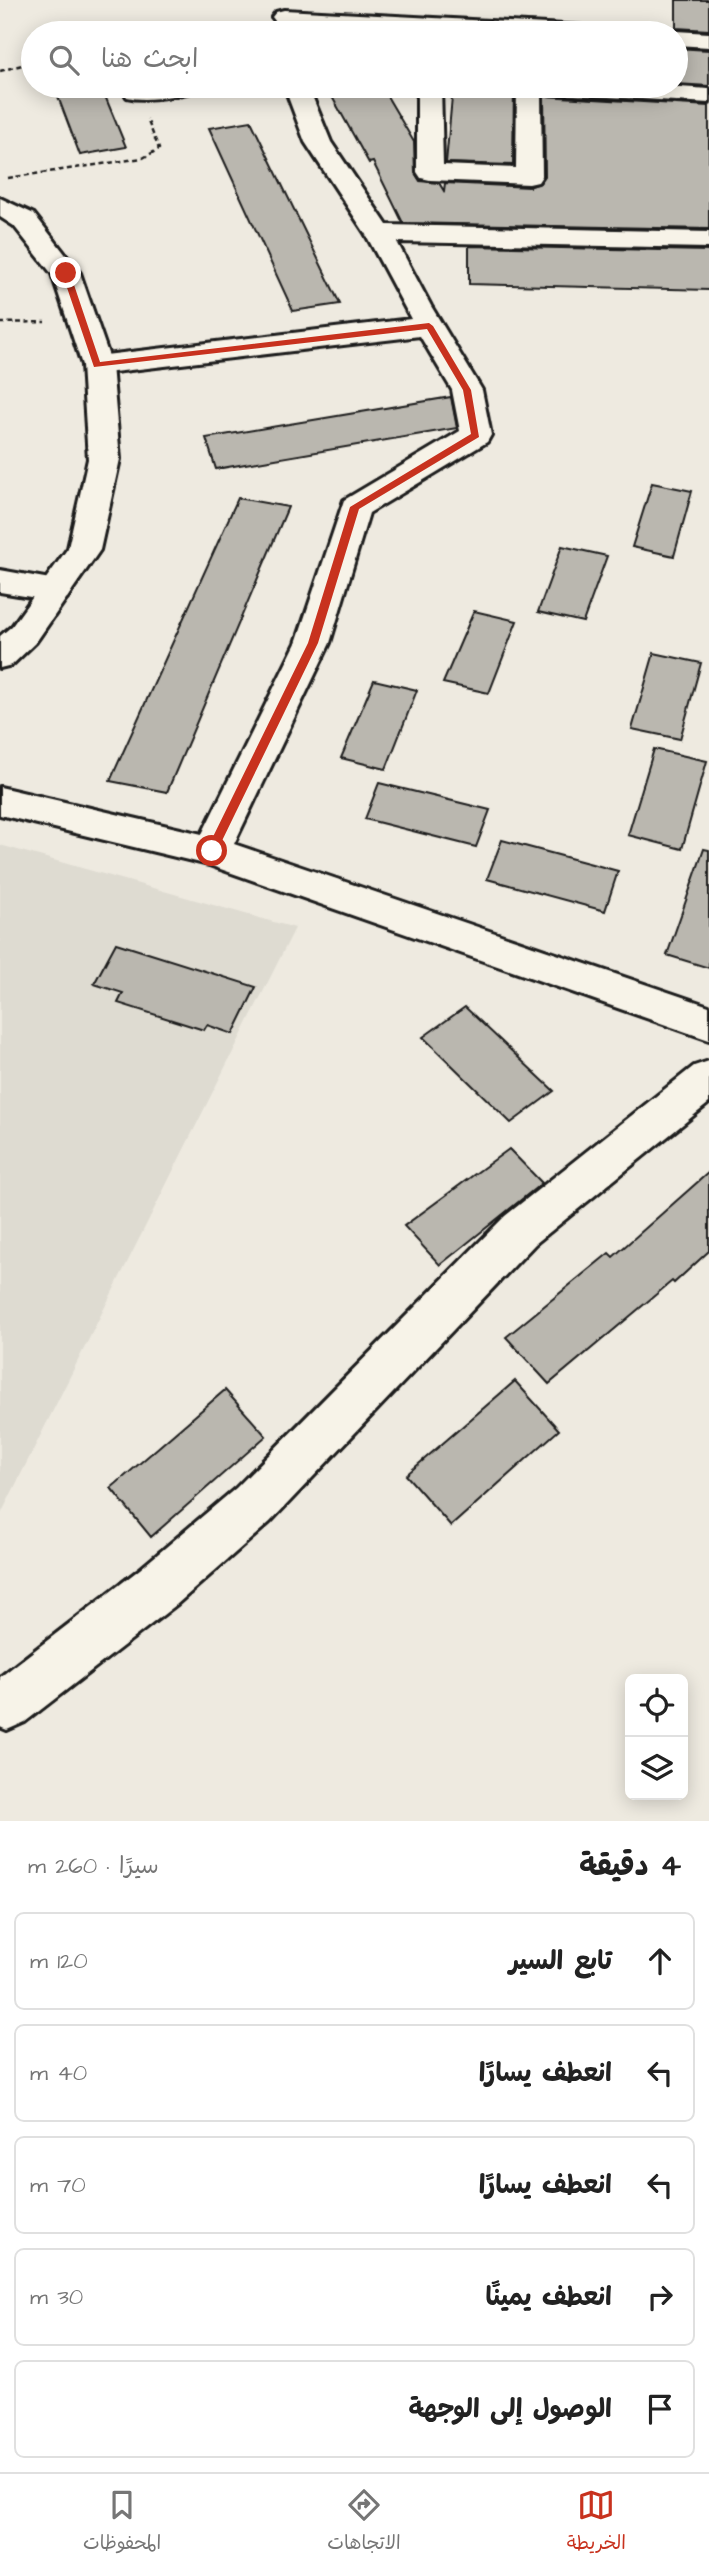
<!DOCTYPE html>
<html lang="ar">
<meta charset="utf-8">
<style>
body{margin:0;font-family:"Architects Daughter","Playpen Sans Arabic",sans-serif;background:#f2f2f2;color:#222;direction:rtl}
.controls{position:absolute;right:21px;bottom:21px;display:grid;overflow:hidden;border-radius:10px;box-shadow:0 4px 18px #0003}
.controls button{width:63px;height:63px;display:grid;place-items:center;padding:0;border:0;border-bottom:2px solid #e0e0e0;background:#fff;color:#222;font:35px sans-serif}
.stop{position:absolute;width:21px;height:21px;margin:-16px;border:5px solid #c8321e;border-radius:50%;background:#fff}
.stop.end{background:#c8321e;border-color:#fff;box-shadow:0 2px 7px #0008}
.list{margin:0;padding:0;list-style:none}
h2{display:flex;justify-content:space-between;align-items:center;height:91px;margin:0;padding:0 28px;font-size:30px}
h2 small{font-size:23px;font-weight:400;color:#767676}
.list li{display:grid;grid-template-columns:46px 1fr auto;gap:21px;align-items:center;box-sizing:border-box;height:98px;margin:0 14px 14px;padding:0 14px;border:2px solid #e0e0e0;border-radius:10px}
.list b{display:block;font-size:26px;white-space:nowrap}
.list em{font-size:23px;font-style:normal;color:#767676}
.icon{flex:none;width:38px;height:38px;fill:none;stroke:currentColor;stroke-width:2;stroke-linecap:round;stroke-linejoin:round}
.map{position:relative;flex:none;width:709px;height:1821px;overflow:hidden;direction:ltr}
.search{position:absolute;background:#fff;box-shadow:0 4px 18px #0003;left:21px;right:21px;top:21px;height:77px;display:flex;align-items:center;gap:18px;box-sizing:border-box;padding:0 24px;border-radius:38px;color:#767676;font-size:26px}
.sheet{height:651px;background:#fff}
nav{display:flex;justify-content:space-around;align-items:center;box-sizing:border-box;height:98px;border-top:2px solid #e0e0e0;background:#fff;font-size:19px;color:#767676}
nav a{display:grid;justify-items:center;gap:4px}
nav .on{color:#c8321e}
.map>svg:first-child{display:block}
</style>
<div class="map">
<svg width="709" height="1821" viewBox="0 0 709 1821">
<rect width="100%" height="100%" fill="#eeeae0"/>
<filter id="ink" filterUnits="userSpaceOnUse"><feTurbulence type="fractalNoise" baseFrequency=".0143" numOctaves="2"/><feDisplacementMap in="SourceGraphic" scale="14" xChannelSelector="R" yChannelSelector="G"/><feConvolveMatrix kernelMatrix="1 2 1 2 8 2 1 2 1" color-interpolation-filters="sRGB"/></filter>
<g filter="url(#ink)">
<path fill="#dedbd1" d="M0 845 295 928 0 1516Z"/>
<path fill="#bab7af" stroke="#1c1c1c" stroke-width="2" d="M676 0H709V30L676 28Z
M676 48 709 50V86L676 84Z
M54 86H101L126 147 80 155Z
M326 86H381L414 142 415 173 420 181 439 183 444 191 445 183 529 187 540 183 545 176 544 96 709 106V229L403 223 373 162 369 163Z
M453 86 514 87 513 165 446 163Z
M251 121 340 304 293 311 209 128Z
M469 246 709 251V290L469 284Z
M451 397 457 428 216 469 206 438Z
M652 483 692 491 674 556 632 547Z
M238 498 288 507 167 792 110 781Z
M562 546 607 556 583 622 538 612Z
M474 611 517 621 489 693 443 683Z
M654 653 701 663 680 739 632 729Z
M374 680 417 690 386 769 341 758Z
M654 749 707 761 682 849 628 835Z
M379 783 490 810 476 847 365 819Z
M502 840 618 871 605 911 487 879Z
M704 849 709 850V968L667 955Z
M116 943 256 987 233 1034 207 1025 204 1030 118 1003 123 993 94 984Z
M465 1007 554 1091 511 1123 423 1037Z
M509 1149 542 1183 440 1265 404 1226Z
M709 1172V1251L674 1283 672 1281 549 1384 506 1337 609 1253 613 1257Z
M515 1381 559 1430 451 1526 406 1475Z
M225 1390 266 1436 151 1537 111 1488Z"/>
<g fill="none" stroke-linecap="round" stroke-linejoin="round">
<defs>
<path id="minor" d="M284 10 583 26 591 28 595 33H454L276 22 272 17 276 12Z
M676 31 709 33V47L676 45V33H667Z
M131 86H198L195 91C175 96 147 102 127 97L124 92Z
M284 86H308L331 142 387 225 709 232V248L397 242 431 306 482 390 491 435 487 442 369 513 330 643 234 844 709 1006V1040L209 865 0 815V787L202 834 296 643 344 500 460 431 452 390 420 336 97 374 87 371 82 365 87 359 97 356 411 319 365 233 305 142Z
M417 86H441L443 165 516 168 517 86H664L709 89V103L541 93 542 176 538 182 529 184 430 180 421 178 417 172Z
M0 570 67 582 72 590 67 598 55 601 0 592Z
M709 1061V1103L535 1244 270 1522 176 1605 25 1722 7 1730 0 1727V1677L140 1569 236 1488 505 1216 694 1066Z"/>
<path id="major" d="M0 198 34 214 80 273 112 365 120 459 100 550 36 642 12 665 0 668V636L12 626 68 548 88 459 82 365 52 274 14 226 0 217Z"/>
</defs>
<use href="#minor" stroke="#1c1c1c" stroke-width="6"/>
<use href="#major" stroke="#1c1c1c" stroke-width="6"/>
<path stroke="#1c1c1c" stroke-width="2.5" stroke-dasharray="5 3.5" stroke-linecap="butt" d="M0 71 33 62
M8 178 143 158 159 149 147 119
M0 323 45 322"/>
<use href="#minor" fill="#f7f3e8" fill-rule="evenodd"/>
<use href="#major" fill="#f7f3e8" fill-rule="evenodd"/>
</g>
</g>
<path fill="#c8321e" d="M66 270 70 273 100 362 429 323 433 326 471 390 479 437 359 509 318 643 217 851 212 856 206 851 308 643 350 507 471 434 463 390 427 329 94 367 62 273Z"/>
</svg>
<div class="controls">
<button><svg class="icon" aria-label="locate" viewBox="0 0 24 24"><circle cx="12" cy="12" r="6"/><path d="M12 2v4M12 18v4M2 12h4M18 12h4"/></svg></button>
<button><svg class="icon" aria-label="layers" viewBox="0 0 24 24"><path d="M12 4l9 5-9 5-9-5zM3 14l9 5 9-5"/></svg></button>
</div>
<div class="stop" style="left:212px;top:851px"></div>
<div class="stop end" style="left:66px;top:273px"></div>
<div class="search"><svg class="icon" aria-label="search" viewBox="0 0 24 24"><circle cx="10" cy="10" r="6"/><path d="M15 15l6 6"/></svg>ابحث هنا</div>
</div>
<section class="sheet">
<h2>4 دقيقة<small>سيرًا · 260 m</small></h2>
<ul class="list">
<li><svg class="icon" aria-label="ahead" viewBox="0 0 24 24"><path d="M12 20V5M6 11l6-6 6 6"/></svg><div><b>تابع السير</b></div><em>120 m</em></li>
<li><svg class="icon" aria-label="left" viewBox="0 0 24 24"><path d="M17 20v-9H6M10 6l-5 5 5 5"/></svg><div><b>انعطف يسارًا</b></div><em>40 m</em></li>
<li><svg class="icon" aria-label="left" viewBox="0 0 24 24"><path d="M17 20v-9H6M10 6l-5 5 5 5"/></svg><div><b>انعطف يسارًا</b></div><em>70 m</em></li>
<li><svg class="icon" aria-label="right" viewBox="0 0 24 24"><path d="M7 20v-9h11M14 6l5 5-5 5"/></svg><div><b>انعطف يمينًا</b></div><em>30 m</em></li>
<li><svg class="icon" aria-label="arrive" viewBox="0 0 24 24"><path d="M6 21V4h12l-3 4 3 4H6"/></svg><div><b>الوصول إلى الوجهة</b></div></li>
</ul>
</section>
<nav>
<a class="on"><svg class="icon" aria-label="map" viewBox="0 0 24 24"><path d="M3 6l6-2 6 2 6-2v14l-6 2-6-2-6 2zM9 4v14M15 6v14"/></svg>الخريطة</a>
<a><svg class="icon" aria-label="directions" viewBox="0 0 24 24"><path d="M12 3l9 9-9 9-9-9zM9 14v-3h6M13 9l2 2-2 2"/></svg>الاتجاهات</a>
<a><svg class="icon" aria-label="saved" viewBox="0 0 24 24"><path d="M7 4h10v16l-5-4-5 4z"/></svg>المحفوظات</a>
</nav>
